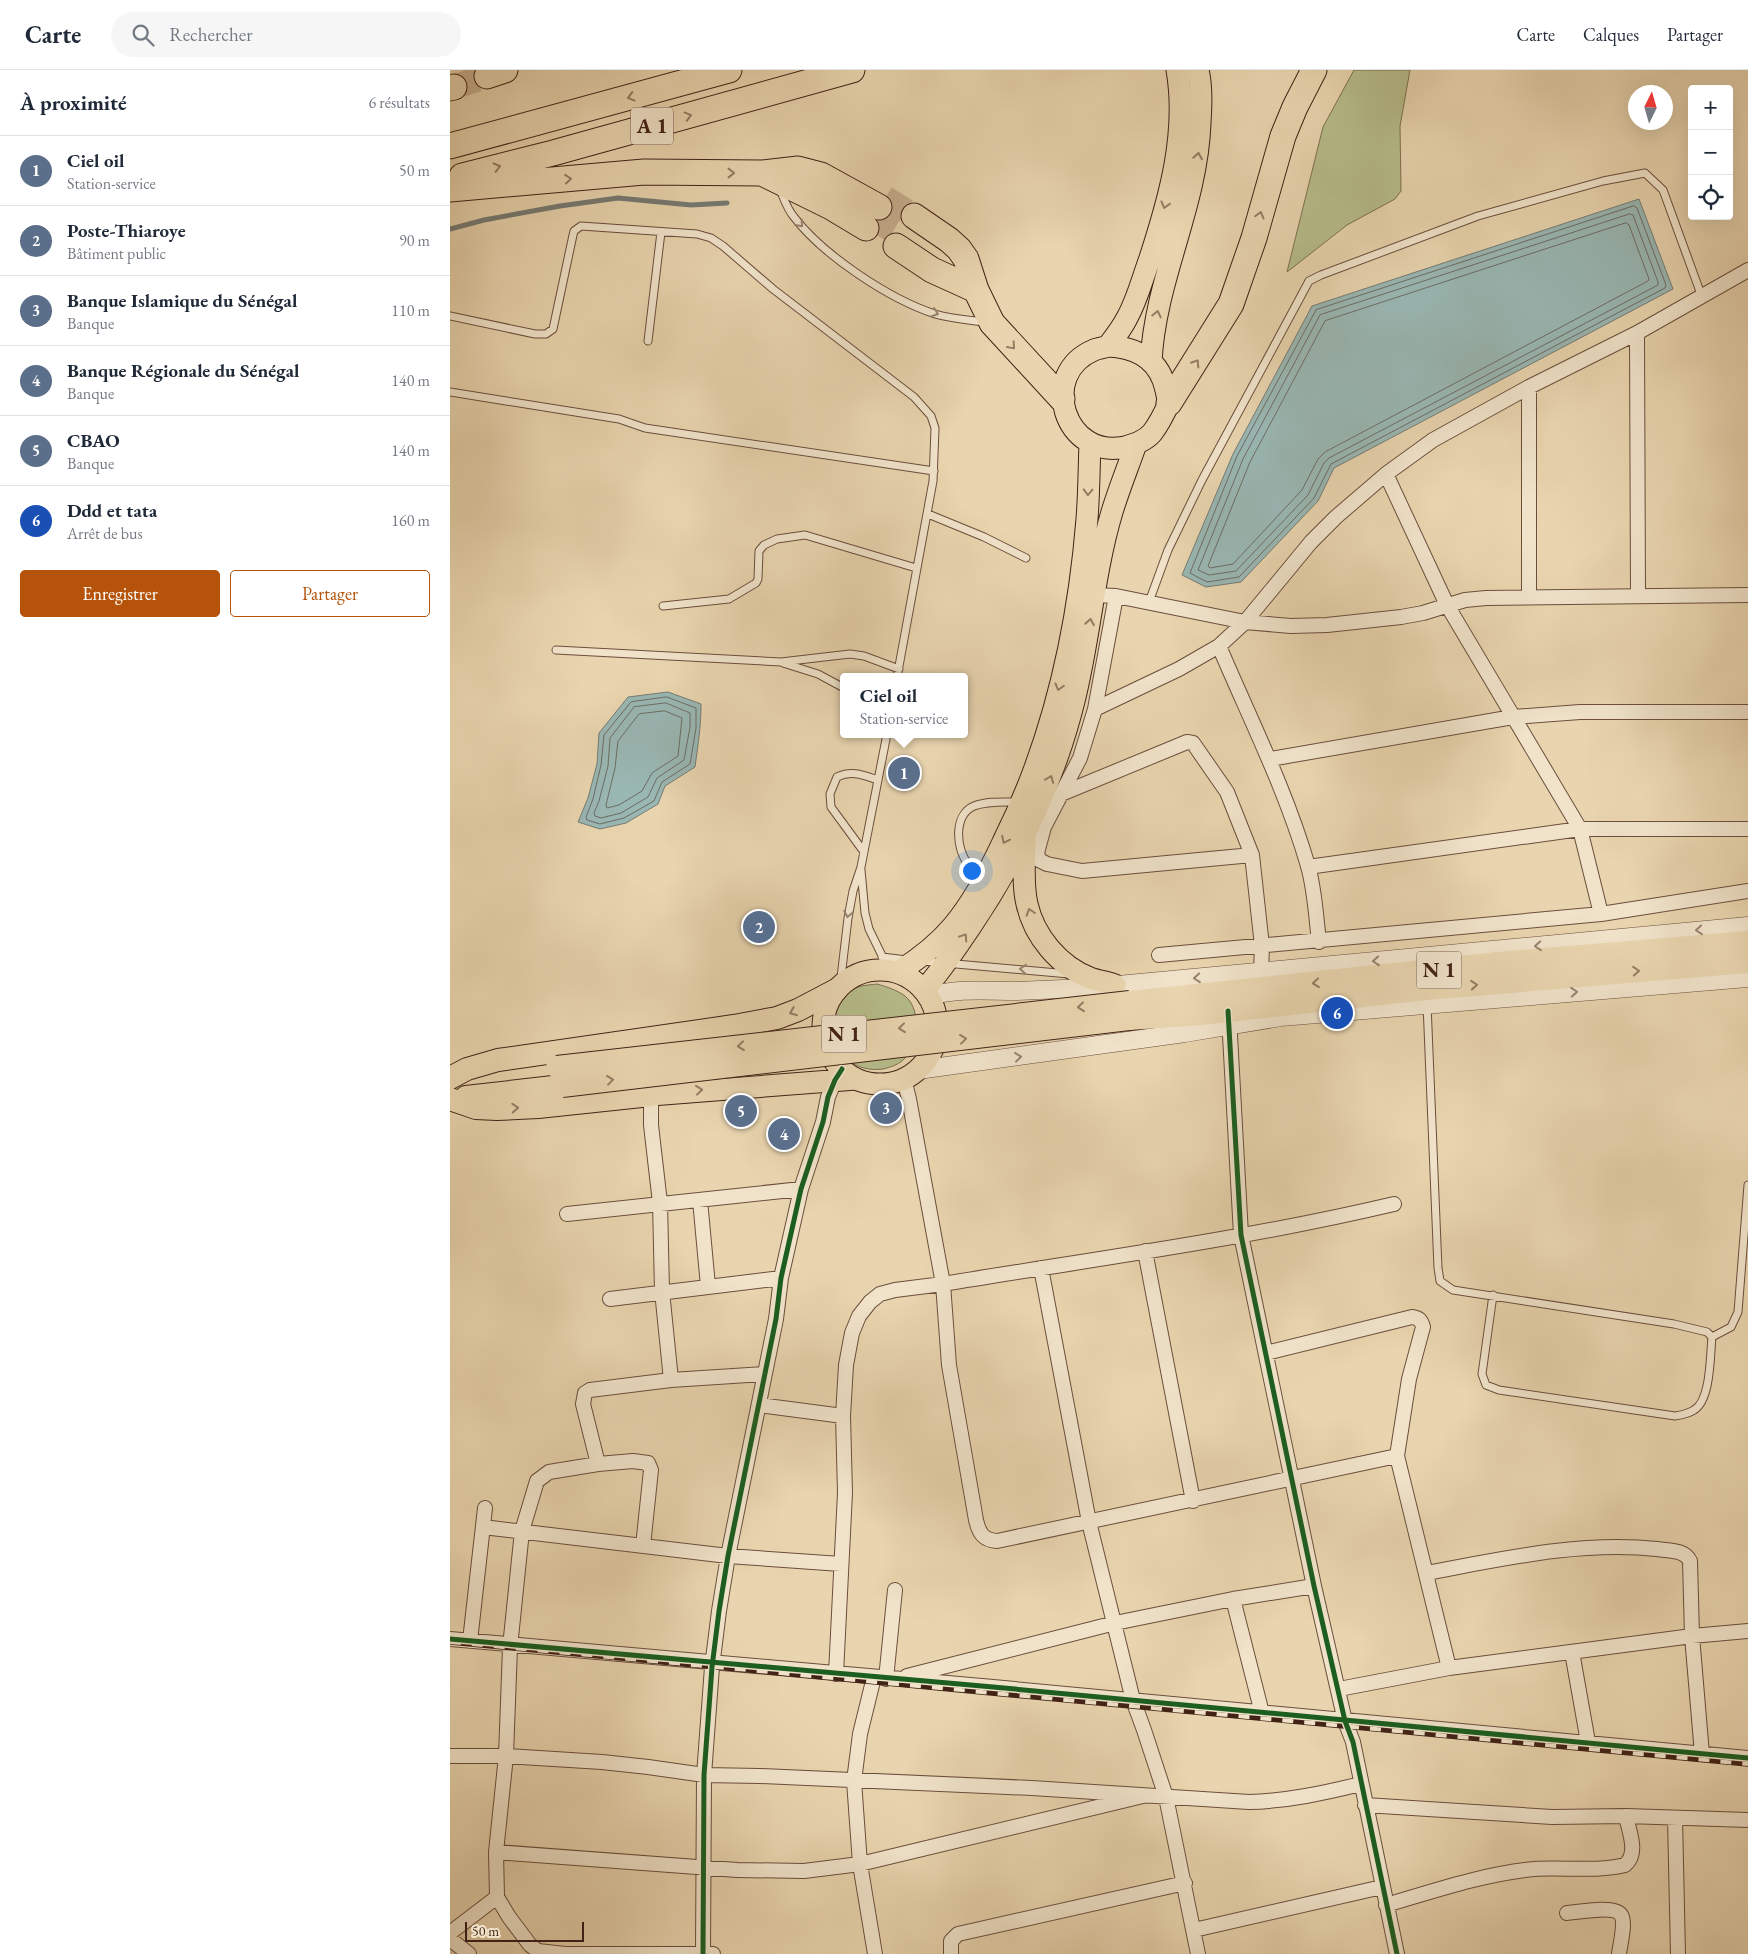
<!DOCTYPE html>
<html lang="fr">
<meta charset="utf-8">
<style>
body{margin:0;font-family:"EB Garamond",serif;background:#f6f6f7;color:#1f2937}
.controls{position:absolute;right:15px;top:15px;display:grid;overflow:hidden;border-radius:5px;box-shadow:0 5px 20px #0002}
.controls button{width:45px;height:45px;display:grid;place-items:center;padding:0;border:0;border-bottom:1px solid #e0e1e3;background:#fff;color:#1f2937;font:25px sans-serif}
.compass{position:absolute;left:1178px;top:15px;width:45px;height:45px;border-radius:50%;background:#fff;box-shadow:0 5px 20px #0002;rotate:5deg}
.scale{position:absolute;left:15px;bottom:12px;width:119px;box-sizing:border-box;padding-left:5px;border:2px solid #412216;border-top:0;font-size:14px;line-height:18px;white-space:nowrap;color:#412216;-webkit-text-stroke:4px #f0e3ca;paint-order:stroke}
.you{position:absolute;left:521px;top:800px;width:18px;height:18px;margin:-12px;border:4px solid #fff;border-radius:50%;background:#1a73e8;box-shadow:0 0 0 8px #1a73e833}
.badge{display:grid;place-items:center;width:32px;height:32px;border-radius:50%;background:#b45309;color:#fff;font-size:16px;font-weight:700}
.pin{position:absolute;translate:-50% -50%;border:2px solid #fff;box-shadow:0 1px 5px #0006}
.popup{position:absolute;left:390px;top:603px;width:128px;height:65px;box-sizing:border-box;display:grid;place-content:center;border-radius:5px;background:#fff;filter:drop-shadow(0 1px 4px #0005);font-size:16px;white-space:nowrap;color:#747a83}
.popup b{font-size:19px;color:#1f2937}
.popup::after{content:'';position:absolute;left:50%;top:100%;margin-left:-10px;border:10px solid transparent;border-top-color:#fff}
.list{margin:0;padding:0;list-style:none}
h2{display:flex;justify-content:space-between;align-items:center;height:65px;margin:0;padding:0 20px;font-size:21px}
h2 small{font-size:16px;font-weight:400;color:#747a83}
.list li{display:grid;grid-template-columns:32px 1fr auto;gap:15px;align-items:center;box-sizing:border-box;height:70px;padding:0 20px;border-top:1px solid #e0e1e3}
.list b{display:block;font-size:19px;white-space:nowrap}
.list p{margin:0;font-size:16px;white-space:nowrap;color:#747a83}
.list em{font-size:16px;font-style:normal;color:#747a83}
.actions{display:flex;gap:10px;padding:15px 20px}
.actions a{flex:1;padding:11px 0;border:1px solid #b45309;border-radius:5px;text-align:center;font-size:18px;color:#b45309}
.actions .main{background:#b45309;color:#fff}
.icon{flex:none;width:28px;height:28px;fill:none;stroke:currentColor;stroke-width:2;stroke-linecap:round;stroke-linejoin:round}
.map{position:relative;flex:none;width:1298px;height:1884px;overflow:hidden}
header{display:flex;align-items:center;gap:30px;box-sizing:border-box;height:70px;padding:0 25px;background:#fff;border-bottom:1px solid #e0e1e3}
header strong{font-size:24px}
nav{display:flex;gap:28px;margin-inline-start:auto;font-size:18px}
.search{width:350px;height:45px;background:#f6f6f7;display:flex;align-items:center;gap:12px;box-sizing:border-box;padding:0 18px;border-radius:28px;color:#747a83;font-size:19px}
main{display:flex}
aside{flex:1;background:#fff}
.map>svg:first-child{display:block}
</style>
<header>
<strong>Carte</strong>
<div class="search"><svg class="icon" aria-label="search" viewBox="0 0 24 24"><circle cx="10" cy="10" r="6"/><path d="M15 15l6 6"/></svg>Rechercher</div>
<nav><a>Carte</a><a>Calques</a><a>Partager</a></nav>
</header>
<main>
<aside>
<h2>À proximité<small>6 résultats</small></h2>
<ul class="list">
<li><span class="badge" style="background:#5c6f8a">1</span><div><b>Ciel oil</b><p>Station-service</p></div><em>50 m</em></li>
<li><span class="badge" style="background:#5c6f8a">2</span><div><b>Poste-Thiaroye</b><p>Bâtiment public</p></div><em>90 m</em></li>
<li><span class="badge" style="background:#5c6f8a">3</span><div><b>Banque Islamique du Sénégal</b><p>Banque</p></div><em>110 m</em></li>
<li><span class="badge" style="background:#5c6f8a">4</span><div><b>Banque Régionale du Sénégal</b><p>Banque</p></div><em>140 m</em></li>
<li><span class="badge" style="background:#5c6f8a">5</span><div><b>CBAO</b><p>Banque</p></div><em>140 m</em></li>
<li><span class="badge" style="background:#1a4fb4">6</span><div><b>Ddd et tata</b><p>Arrêt de bus</p></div><em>160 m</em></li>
</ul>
<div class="actions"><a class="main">Enregistrer</a><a>Partager</a></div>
</aside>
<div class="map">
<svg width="1298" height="1884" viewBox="0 0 1298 1884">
<rect width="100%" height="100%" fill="#e8d4ae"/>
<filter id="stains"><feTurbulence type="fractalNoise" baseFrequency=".004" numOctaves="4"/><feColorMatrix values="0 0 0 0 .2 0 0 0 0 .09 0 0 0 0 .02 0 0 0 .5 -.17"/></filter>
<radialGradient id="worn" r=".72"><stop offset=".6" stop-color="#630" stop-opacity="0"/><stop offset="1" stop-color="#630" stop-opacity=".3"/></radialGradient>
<path fill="#b6bc8a" stroke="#7c6f50" d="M904 0H960L950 56 951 121 945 129 897 155 837 202 873 57Z
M427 914C437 917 447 920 455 926 472 940 467 971 456 987 450 994 442 997 433 999 379 1006 369 935 408 917 413 915 421 915 427 914Z"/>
<path fill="#99b7b3" stroke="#767b74" d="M1189 129 1223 219 884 398 868 431 791 512 756 517 732 505 783 384 862 236Z
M218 622 251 634C251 657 248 675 245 697L215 716 208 734 176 753 150 759 128 752 138 728 147 694 149 663 178 627Z"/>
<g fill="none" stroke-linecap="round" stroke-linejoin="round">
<path stroke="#6d6c64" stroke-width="1" d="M1184 136 1187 138 1216 215 1215 218 881 394 864 428 789 507 757 512 740 503 787 386 866 240Z
M1180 144 1183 145 1208 212V215L879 388 874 393 858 425 786 501 759 505 748 500 793 389 870 245Z
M1176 153 1179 155 1199 209 1198 211 875 382 868 389 852 420 783 494 760 498 758 496 800 392 875 251Z
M217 627 246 638V658L240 694 212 712 204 731 174 748 150 754 137 750 136 747 143 729 151 695 154 665 181 632Z
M216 633 240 643V657L234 690 207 708 198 727 171 743 151 748 145 746 144 743 149 731 158 696 160 668 184 637Z
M215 641 232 648 228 686 202 703 192 721 169 735 157 738 156 735 165 698 168 671 189 644Z"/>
<path stroke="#767b74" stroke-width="5" d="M0 159 34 150 110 136 168 128 241 135 277 133"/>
<path stroke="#c7b090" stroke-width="25" stroke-dasharray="25 12" stroke-linecap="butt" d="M4 17 37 6
M435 128 464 146
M422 148 453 166"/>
<defs>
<path id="service" d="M330 119C334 129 337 139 344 147 373 185 439 229 485 244 502 249 518 250 535 252
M0 246 85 264H96L103 259 123 165 124 161 131 156 247 164 261 168 273 176 323 219 464 327 481 346 485 358 483 411 447 607
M198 271 211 162
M0 322 169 349 195 358 484 401
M478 444 534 467 576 488
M699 532 718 480 752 410 859 211 871 205 1028 146 1153 111 1195 103 1213 120 1252 227
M213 536 279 529 306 513 308 509 309 481 314 475 327 469 355 465 466 498
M106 580 331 592 400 584 414 586 449 599
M333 593 368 604 394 618
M414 782 381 737 380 724 387 707C401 700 413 705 428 710
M411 800 415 843 419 859 439 900
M533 807C528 803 522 799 518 794 506 779 503 745 524 736 537 731 553 732 567 732
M432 887 457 890
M472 891 619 904
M390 916 398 848 403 821 411 797 437 664
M977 934 988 1198 990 1211 1003 1220 1224 1254 1257 1262 1262 1267
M1043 1225 1032 1304 1036 1315 1049 1320 1225 1346C1231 1345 1238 1344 1244 1340 1261 1330 1260 1286 1262 1267
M1262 1267 1281 1257 1288 1242 1298 1115"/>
<path id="minor" d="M1187 263 1188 526
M1079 317V527
M936 404 997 535 1130 759 1151 844
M645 525 666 526 795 552 841 556 877 555 951 547 973 543 1015 530 1036 528 1298 525
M666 526 645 639 630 688 594 757 587 783 589 790 597 794 632 801 802 785
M769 576C800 649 836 720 858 796 865 821 866 846 869 872
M645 639 729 599 769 576 795 552 861 472 886 447 936 404 983 370 1079 317 1187 263 1298 200
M820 689 1063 647 1130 642H1298
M611 724 737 672 743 673 777 722 802 785 812 876 811 902
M858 797 1130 759H1298
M709 885 1151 844 1298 821
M779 947 791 1165 864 1516 895 1651 903 1672 947 1884
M454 1009 459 1029 493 1214 499 1295 526 1450C529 1463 533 1470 547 1471L947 1386
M201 1025V1055L210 1133 212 1221 221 1310
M250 1130 258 1216
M117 1144 351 1119
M695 1181 743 1431
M591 1198 639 1452 683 1630 694 1660 716 1727 748 1884
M160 1229 331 1208
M816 1283 962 1247C969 1248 971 1250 973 1257L959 1309 947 1386 999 1598 1242 1566 1298 1561
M309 1335 393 1346
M148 1394 133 1334 135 1323 140 1320 221 1310 315 1304
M33 1457 278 1486 391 1494
M193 1476 201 1400 198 1393 183 1391 148 1394 99 1402 87 1411 72 1461 60 1577 56 1686 46 1782 287 1800 354 1801 410 1794 693 1726
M976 1503C1052 1489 1129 1471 1207 1479 1219 1481 1234 1479 1240 1491L1242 1566 1252 1684
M783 1529 812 1643
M0 1569 543 1617 1298 1688
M20 1571 35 1438
M1122 1582 1138 1672
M386 1604 395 1423 393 1346 396 1295 402 1263 409 1246 420 1232 430 1224 445 1220 493 1214C644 1189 796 1169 944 1134
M457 1606 665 1553 783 1529 864 1516
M424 1607 410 1664 404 1711 410 1794 425 1884
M436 1609 445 1520
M889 1619 999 1598
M0 1686H56L152 1692 198 1697 254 1705 310 1706 582 1718 799 1732C838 1731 874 1723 911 1714
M915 1735 1102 1747 1176 1746 1298 1750
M1225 1748 1228 1884
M46 1782 47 1827 59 1847 80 1875 88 1881 115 1884H263
M936 1835C984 1821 1033 1804 1084 1799 1113 1797 1147 1802 1175 1795 1189 1783 1179 1762 1176 1746
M1117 1843C1128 1842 1165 1835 1171 1845 1176 1852 1170 1875 1169 1884
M744 1860 932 1817
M0 1863 47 1827
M0 1869 19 1884
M253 1884 254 1705 262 1597 269 1541 278 1486 326 1249 331 1208 351 1119 373 1052 378 1027 385 1010 392 999
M501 1884V1871L508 1864 735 1813"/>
<path id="tertiary" d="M479 926C509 918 536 921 567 921 590 920 613 919 636 918L1298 856
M468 1000 735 963 831 947 1298 908"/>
<path id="primary" d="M658 276C682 277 704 286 713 310 716 318 717 326 719 333 714 344 709 354 702 363 695 371 685 374 675 377 615 390 587 304 644 280 648 278 654 278 658 276Z
M658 276C665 267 672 258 677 248 687 230 692 210 699 191 719 130 738 64 727 0
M701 292C705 209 747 137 750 53 751 36 752 17 748 0
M575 769C575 790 572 813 577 834 584 866 609 896 640 908 648 911 657 912 665 915
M373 957a57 57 0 1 1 114 0a57 57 0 1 1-114 0Z
M448 902C467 890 488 874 503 856 524 831 539 802 553 772 603 672 628 560 637 449 639 424 639 398 640 373
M474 920C492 900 506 878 521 856 569 785 605 710 625 627 640 566 644 502 662 442 669 419 678 397 686 374
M201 1025 406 1009"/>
<path id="trunk" d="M680 932 1048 893 1298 872
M679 949 751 944 976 919 1298 892
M0 1008 17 999 48 990 284 956 327 948 348 940 386 920
M16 1027 112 1016
M0 1029 26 1038 47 1039 88 1037 201 1025"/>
<path id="motorway" d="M37 6 55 0
M0 18 4 17
M0 76 279 0
M312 103 381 137 416 158
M12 106 103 83 402 0
M0 119 194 102 312 103 348 99 371 105 429 137
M464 146 499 170 509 179 516 189 526 220 542 253 612 329
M446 176 482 200 526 220
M719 333 781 234 804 168 833 66 845 37 864 0"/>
</defs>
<use href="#service" stroke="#6b4e3c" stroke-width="9"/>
<use href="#minor" stroke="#6b4e3c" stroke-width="16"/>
<use href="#tertiary" stroke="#6b4e3c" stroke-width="19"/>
<use href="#primary" stroke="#412216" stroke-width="23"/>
<use href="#trunk" stroke="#412216" stroke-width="24"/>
<use href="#motorway" stroke="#412216" stroke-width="27"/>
<use href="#service" stroke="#f0e3ca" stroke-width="7"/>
<use href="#minor" stroke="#f0e3ca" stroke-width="14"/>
<use href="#tertiary" stroke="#f0e3ca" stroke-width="18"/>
<use href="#primary" stroke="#e8d4ae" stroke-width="21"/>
<use href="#trunk" stroke="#e8d4ae" stroke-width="22"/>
<use href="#motorway" stroke="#e8d4ae" stroke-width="25"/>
<defs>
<path id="rail" d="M0 1572 1298 1694"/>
</defs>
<use href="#rail" stroke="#412216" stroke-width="5.5"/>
<use href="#rail" stroke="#f0e3ca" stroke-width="4" stroke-dasharray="11" stroke-linecap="butt"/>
<defs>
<path id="trunk-bridge" d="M107 997 680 932
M112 1016 679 949"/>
</defs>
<use href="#trunk-bridge" stroke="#412216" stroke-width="24" stroke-linecap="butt"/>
<use href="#trunk-bridge" stroke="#e8d4ae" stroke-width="22"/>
<defs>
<path id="cycleway" d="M778 941 791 1165 864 1516 895 1651 903 1672 947 1884
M0 1569 543 1617 1298 1688
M253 1884 254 1705 262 1597 269 1541 278 1486 326 1249 331 1208 351 1119 373 1052 378 1027 385 1010 392 999"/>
</defs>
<use href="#cycleway" stroke="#f0e3ca" stroke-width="8"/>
<use href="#cycleway" stroke="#1b5e20" stroke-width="5"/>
</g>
<defs><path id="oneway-chevron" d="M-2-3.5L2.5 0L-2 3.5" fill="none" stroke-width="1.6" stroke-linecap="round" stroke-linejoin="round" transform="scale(1.25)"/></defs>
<g stroke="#947b62">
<use href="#oneway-chevron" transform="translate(181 27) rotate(165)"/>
<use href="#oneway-chevron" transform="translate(238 46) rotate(-15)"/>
<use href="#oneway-chevron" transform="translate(748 86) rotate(-81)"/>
<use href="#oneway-chevron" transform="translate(47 97) rotate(-14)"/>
<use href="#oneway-chevron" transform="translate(281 103)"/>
<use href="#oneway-chevron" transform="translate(118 109) rotate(-5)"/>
<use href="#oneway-chevron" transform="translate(715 135) rotate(105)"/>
<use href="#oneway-chevron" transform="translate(810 145) rotate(-75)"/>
<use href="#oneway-chevron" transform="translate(707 244) rotate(-77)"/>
<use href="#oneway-chevron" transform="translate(562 276) rotate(49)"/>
<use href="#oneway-chevron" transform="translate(746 293) rotate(-57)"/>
<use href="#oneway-chevron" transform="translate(638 422) rotate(92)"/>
<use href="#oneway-chevron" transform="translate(640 552) rotate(-81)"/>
<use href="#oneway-chevron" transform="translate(609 617) rotate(105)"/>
<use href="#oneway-chevron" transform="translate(600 709) rotate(-69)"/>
<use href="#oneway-chevron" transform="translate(555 770) rotate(116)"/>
<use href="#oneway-chevron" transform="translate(580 842) rotate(-108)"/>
<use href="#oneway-chevron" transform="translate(514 867) rotate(-56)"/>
<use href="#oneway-chevron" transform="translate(1186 901) rotate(-5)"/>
<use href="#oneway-chevron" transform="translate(866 913) rotate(174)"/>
<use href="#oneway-chevron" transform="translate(1024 915) rotate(-5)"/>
<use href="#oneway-chevron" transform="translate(631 937) rotate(174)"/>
<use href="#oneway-chevron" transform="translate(343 942) rotate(158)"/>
<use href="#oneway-chevron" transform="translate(452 958) rotate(174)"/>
<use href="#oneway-chevron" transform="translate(513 969) rotate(-7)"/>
<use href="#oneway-chevron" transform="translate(291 976) rotate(174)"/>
<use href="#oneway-chevron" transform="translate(160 1010) rotate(-7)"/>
<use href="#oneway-chevron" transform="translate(249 1020) rotate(-6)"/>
<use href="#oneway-chevron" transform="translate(65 1038) rotate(-3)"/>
</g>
<g stroke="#988270">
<use href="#oneway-chevron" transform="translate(350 154) rotate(48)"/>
<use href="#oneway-chevron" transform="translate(485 243) rotate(19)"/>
<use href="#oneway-chevron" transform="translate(398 844) rotate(101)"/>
<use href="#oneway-chevron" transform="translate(1249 860) rotate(175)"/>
<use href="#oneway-chevron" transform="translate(1088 876) rotate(175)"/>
<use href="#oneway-chevron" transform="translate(926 891) rotate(175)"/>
<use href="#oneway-chevron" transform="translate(573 899) rotate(-175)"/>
<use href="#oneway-chevron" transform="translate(747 908) rotate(175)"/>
<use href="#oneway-chevron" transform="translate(1124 922) rotate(-5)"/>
<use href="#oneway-chevron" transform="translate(568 987) rotate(-7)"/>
</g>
<g text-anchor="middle" stroke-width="5" stroke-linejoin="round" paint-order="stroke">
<g fill="#f0e3ca" stroke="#765c4c" stroke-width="1">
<rect x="181" y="37.5" width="42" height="37" rx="4"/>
<rect x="966.5" y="881.5" width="45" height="37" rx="4"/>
<rect x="371.5" y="945.5" width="45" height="37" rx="4"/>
</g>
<g font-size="21" font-weight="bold" fill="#412216">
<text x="202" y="63">A 1</text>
<text x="989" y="907">N 1</text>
<text x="394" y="971">N 1</text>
</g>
</g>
<rect width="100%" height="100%" filter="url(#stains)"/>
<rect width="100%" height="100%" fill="url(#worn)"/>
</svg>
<div class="controls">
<button>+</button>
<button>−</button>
<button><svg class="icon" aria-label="locate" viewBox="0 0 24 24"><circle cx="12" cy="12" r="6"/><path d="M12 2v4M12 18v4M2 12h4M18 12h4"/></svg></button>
</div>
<svg class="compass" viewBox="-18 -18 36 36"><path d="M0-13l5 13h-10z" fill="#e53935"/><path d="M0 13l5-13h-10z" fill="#747a83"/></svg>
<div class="scale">50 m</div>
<div class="you"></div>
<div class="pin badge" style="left:454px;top:703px;background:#5c6f8a">1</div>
<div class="popup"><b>Ciel oil</b>Station-service</div>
<div class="pin badge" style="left:309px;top:857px;background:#5c6f8a">2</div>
<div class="pin badge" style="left:436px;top:1038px;background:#5c6f8a">3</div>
<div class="pin badge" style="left:334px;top:1064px;background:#5c6f8a">4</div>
<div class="pin badge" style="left:291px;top:1041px;background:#5c6f8a">5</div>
<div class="pin badge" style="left:887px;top:943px;background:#1a4fb4">6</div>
</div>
</main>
